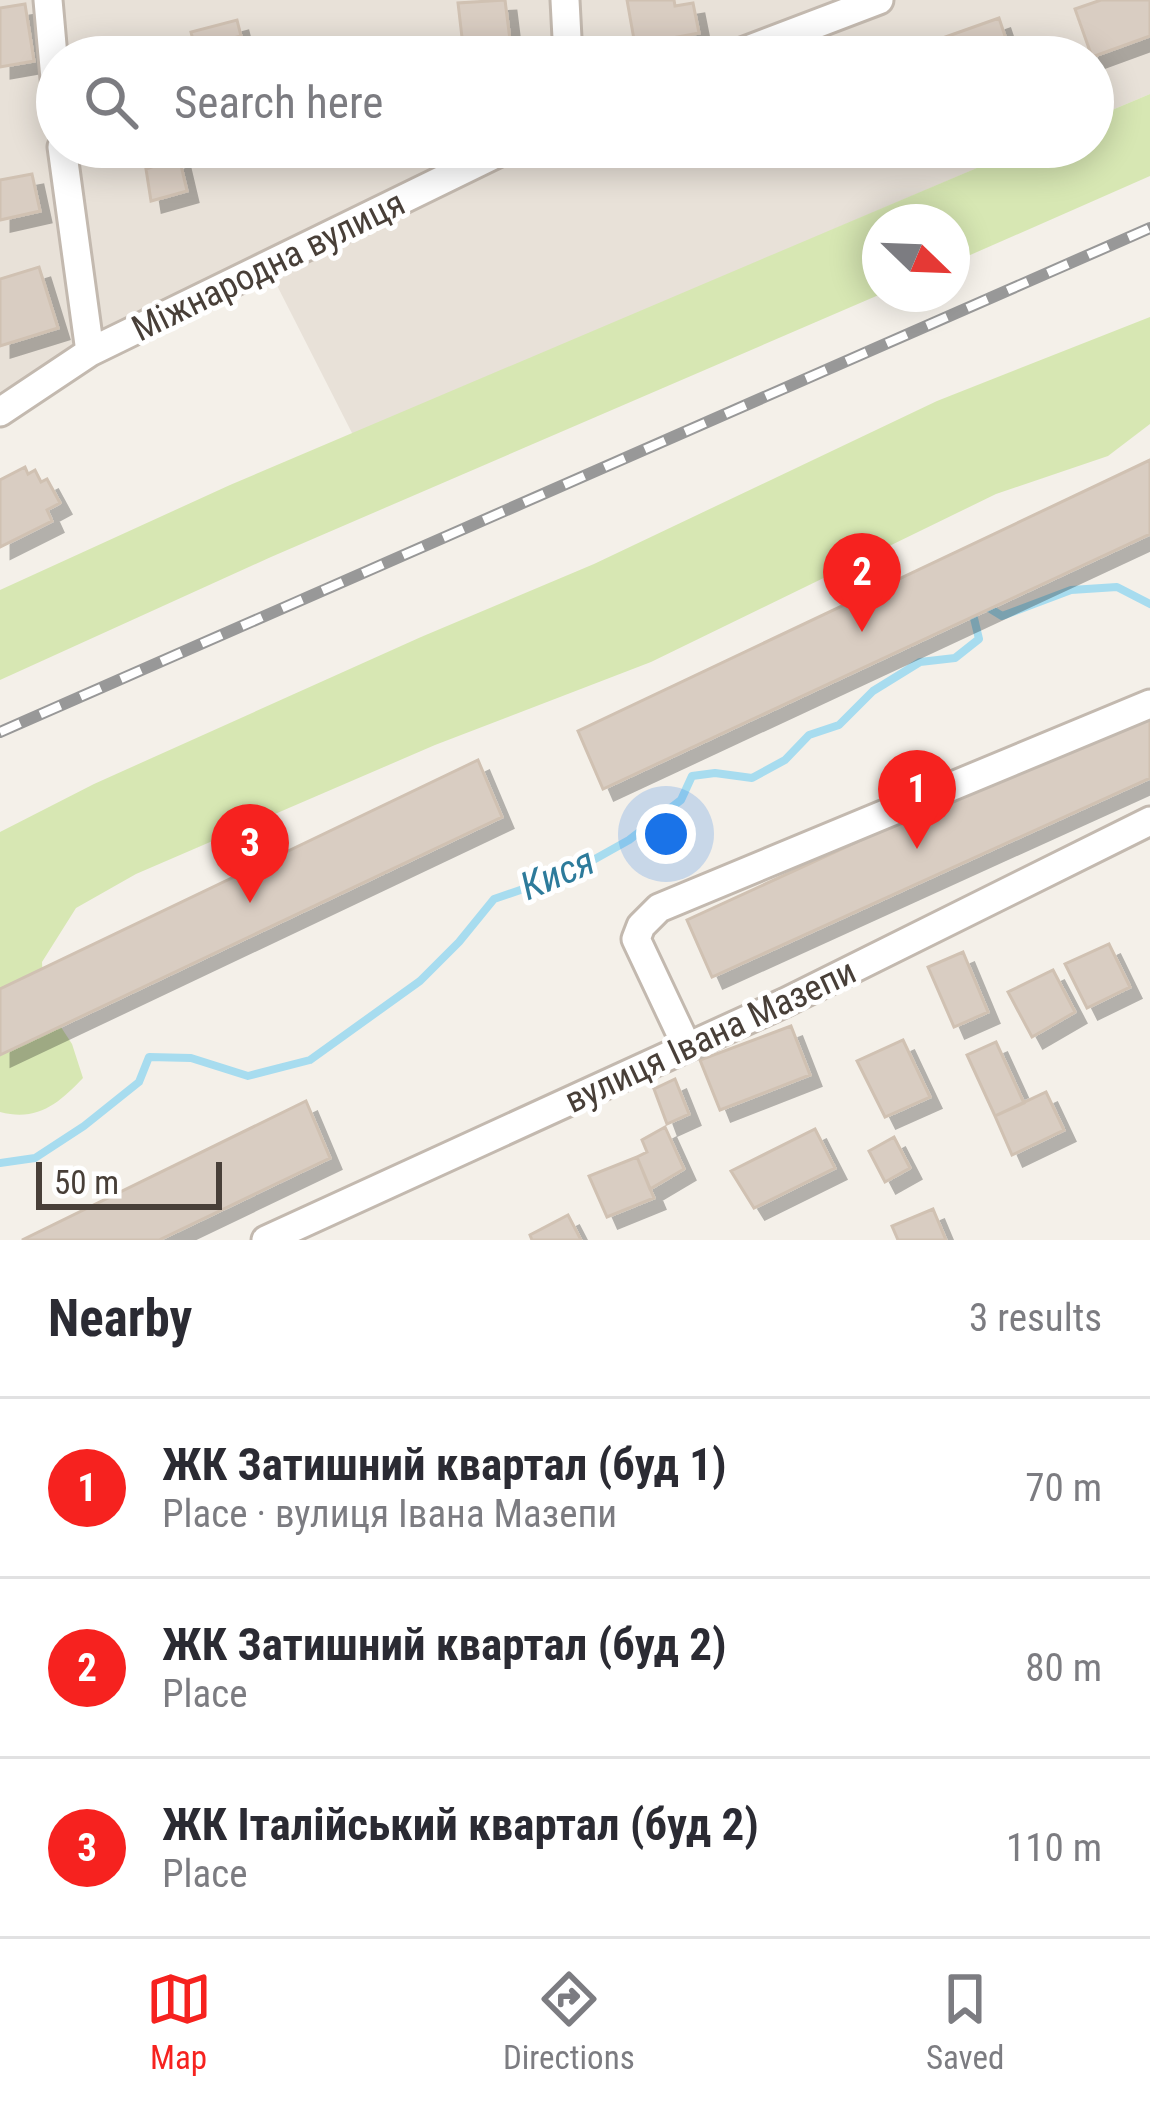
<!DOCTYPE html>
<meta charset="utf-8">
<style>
body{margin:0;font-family:"Roboto Condensed",sans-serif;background:#f2f2f3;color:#2b2b33}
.compass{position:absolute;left:862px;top:204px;width:108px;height:108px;border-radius:50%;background:#fff;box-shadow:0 6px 30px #0003;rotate:113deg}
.scale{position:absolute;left:36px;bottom:30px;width:186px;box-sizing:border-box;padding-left:12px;border:6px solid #483f38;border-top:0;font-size:33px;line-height:42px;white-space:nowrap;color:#483f38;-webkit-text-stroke:9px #fff;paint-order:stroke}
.you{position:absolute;left:666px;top:834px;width:42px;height:42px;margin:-30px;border:9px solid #fff;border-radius:50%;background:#1a73e8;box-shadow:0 0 0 18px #1a73e833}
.badge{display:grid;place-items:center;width:78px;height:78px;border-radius:50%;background:#f6221f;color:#fff;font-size:39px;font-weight:700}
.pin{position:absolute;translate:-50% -99px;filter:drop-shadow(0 3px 6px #0008)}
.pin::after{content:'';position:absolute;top:63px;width:42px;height:36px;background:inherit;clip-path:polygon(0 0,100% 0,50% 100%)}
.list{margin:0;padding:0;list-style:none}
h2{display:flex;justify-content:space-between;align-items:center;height:156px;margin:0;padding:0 48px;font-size:51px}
h2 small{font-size:39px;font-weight:400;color:#7c7c81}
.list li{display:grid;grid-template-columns:78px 1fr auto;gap:36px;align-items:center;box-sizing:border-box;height:180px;padding:0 48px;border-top:3px solid #e1e1e2}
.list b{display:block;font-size:45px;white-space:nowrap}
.list p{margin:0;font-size:39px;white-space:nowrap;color:#7c7c81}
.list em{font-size:39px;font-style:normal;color:#7c7c81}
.icon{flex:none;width:66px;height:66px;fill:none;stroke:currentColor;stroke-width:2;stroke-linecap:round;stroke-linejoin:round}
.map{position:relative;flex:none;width:1150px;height:1240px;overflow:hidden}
.search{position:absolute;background:#fff;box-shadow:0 6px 30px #0003;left:36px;right:36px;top:36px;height:132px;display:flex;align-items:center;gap:30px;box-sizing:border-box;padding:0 42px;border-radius:66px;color:#7c7c81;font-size:45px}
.sheet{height:696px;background:#fff}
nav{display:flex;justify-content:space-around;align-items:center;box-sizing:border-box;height:168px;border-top:3px solid #e1e1e2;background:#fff;font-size:33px;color:#7c7c81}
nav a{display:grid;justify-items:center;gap:6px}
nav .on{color:#f6221f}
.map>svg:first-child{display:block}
</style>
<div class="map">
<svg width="1150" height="1240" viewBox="0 0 1150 1240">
<defs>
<filter id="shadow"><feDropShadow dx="11" dy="11" stdDeviation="0" flood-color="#0004"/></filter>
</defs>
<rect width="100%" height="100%" fill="#f4f0e9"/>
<path fill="#e8e1d8" d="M0 0H1150V94L1093 118V57H57V147H1026L353 435 262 256 74 347 0 392Z"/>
<path fill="#d7e7b3" d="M1150 94V176L952 263V222H880L881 294 271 557 0 680V590L230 485 1026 147H1093V118Z
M1150 317V424L1108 456 996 494 651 662 435 745 136 874 76 908 42 962 44 1001 72 1044 83 1078C59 1103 38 1122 0 1112V832L94 784 421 637 594 564 937 401Z"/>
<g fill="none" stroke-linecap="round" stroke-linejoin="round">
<path stroke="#a7dcef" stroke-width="8" d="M984 605 1002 616 1071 590 1117 587 1150 604
M0 1163 35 1158 84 1126 139 1082 149 1057 191 1058 248 1076 310 1060 420 981 459 942 494 899 570 873 629 840 681 800 692 776 715 773 752 778 785 760 809 735 839 725 873 691 920 662 955 658 979 639 972 610"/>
</g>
<path fill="#d9cdc2" stroke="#d0c1b2" stroke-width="3" filter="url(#shadow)" d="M505 0 510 40 463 46 458 3Z
M627 0H674L675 6 693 3 699 33 635 45Z
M1101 0H1150V36L1092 57 1075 9Z
M25 4 34 61 0 67V8Z
M999 18 1012 57H889Z
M237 20 241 36 195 48 191 32Z
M171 39 176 57H128L127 52Z
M179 157 187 191 151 201 146 169Z
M32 174 40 211 0 220V180Z
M39 267 58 328 0 346V279Z
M1150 460V534L603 789 578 731Z
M25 467 28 474 35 470 41 482 47 479 60 503 47 510 52 521 0 547V480Z
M1150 707V778L712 977 687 920Z
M478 760 502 817 0 1055V989Z
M1109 944 1130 987 1087 1008 1065 964Z
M963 952 988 1012 954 1027 928 967Z
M1053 970 1075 1012 1032 1037 1008 992Z
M791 1026 810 1075 720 1110 700 1060Z
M903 1040 930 1097 885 1117 857 1061Z
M996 1042 1024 1103 995 1116 967 1055Z
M675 1079 689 1114 667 1124 654 1089Z
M1046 1092 1064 1130 1012 1155 995 1116Z
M306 1101 330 1158 159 1240H22Z
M665 1127 684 1169 650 1189 637 1157 647 1152 642 1140Z
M815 1129 835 1168 754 1208 731 1171Z
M894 1137 910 1168 885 1182 869 1151Z
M637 1157 654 1198 607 1217 589 1176Z
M933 1209 946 1240H898L892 1226Z
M568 1215 581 1240H532L530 1235Z"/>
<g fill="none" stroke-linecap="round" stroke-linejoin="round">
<defs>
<path id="minor" d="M48 0 57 101
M565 0 568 57
M729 57 879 0
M62 147 90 352
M0 412 90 352 510 147
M687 1047 636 939 641 926 659 908 1150 704
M266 1240 786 1002 1150 821"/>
</defs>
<use href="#minor" stroke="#c3b9af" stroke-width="33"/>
<use href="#minor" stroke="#fff" stroke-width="27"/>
<defs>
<path id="rail" d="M0 732 1150 228"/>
</defs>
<use href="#rail" stroke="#989898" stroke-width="12"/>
<use href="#rail" stroke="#fff" stroke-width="8" stroke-dasharray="22" stroke-linecap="butt"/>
</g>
<g text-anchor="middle" stroke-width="10" stroke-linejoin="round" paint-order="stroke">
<g font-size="36" fill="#483f38" stroke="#fff">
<text transform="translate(268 265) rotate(-26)" y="13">Міжнародна вулиця</text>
<text transform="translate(710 1035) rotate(-25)" y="13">вулиця Івана Мазепи</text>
</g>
<g font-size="39" font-style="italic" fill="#2d7b9b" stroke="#fff">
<text transform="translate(557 873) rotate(-23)" y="14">Кися</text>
</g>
</g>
</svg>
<svg class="compass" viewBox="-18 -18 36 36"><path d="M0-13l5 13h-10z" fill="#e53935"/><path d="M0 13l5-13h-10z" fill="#7c7c81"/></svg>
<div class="scale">50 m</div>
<div class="you"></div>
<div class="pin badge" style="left:917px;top:849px">1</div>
<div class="pin badge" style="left:862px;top:632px">2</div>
<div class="pin badge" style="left:250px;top:903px">3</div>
<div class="search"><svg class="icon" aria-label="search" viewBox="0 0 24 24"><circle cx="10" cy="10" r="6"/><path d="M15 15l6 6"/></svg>Search here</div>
</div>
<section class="sheet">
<h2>Nearby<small>3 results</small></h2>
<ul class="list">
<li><span class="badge">1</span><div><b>ЖК Затишний квартал (буд 1)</b><p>Place · вулиця Івана Мазепи</p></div><em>70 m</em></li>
<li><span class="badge">2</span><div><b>ЖК Затишний квартал (буд 2)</b><p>Place</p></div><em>80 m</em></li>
<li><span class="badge">3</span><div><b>ЖК Італійський квартал (буд 2)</b><p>Place</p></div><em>110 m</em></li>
</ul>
</section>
<nav>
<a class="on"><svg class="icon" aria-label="map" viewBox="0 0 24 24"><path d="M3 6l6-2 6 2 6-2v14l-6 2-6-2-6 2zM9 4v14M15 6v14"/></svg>Map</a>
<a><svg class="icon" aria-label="directions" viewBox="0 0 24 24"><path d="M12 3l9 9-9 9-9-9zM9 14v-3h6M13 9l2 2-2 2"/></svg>Directions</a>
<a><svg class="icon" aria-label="saved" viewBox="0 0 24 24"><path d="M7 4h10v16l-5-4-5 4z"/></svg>Saved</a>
</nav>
